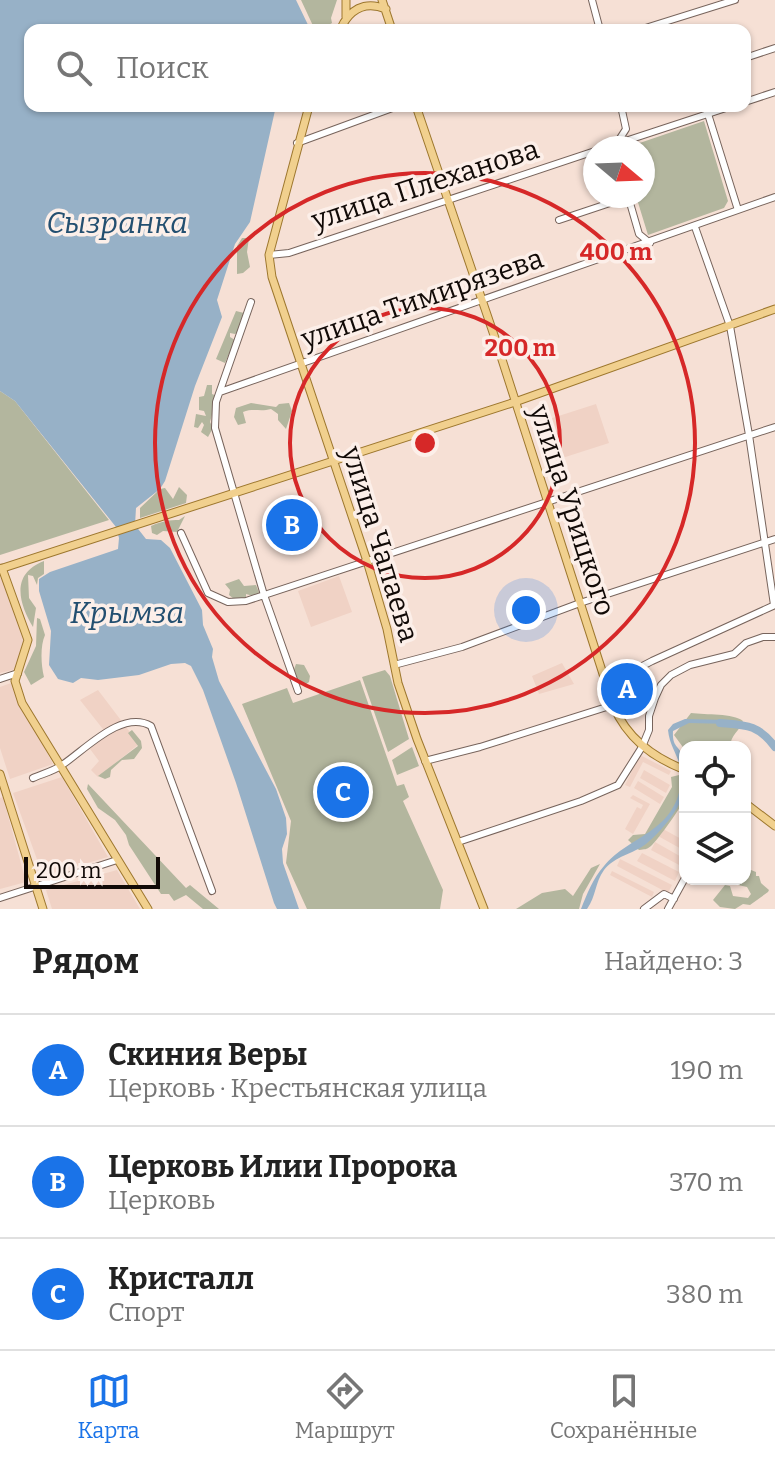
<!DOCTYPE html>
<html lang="ru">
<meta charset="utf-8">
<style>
body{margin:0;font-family:Bitter,serif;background:#f6f6f6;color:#222}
.controls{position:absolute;right:24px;bottom:24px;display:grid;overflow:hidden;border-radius:16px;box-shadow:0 2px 6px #0004}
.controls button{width:72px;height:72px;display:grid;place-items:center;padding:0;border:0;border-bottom:2px solid #e0e0e0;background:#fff;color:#222;font:40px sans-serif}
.compass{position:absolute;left:583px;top:136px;width:72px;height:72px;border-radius:50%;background:#fff;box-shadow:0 2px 6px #0004;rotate:109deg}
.scale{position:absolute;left:24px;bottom:20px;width:136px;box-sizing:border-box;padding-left:8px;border:4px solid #110a07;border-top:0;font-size:22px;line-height:28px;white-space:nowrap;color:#110a07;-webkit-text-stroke:6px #fcefe9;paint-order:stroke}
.you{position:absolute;left:526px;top:610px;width:28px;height:28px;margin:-20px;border:6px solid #fff;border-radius:50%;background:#1a73e8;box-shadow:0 0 0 12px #1a73e833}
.badge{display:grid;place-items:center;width:52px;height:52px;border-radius:50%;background:#1a73e8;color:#fff;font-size:26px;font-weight:700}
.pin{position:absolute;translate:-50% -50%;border:4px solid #fff;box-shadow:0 2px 8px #0006}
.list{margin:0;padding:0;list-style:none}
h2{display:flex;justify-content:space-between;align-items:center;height:104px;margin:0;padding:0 32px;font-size:34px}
h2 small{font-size:26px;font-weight:400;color:#767676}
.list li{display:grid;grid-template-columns:52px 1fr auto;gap:24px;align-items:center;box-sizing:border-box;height:112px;padding:0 32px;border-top:2px solid #e0e0e0}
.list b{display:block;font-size:30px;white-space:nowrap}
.list p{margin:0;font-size:26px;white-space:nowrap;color:#767676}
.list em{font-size:26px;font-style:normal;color:#767676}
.icon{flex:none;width:44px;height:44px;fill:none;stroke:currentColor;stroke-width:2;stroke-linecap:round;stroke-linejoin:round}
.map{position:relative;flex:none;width:775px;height:909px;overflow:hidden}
.search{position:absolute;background:#fff;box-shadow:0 2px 6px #0004;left:24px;right:24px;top:24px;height:88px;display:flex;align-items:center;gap:20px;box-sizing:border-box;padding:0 28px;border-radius:16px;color:#767676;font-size:30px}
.sheet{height:440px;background:#fff}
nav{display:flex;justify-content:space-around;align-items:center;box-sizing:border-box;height:112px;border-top:2px solid #e0e0e0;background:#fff;font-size:22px;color:#767676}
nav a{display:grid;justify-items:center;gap:4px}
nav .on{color:#1a73e8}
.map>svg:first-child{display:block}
</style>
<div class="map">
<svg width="775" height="909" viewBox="0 0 775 909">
<rect width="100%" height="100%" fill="#f6e0d5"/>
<path fill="#f0d2c5" d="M596 404 609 443 556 460 543 421Z
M4 576 24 638 16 669 0 673V578Z
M339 576 352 612 311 627 298 591Z
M562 663 574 684 539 694 532 676Z
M11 683 53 764 10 779 0 748V687Z
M98 690 139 744 98 777 91 770 99 761 90 749 106 733 80 700Z
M640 755 671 771 669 775 643 762 630 787 625 785Z
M644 770 670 785 666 793 640 778Z
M62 777 108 857 43 876 13 793Z
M638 781 664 797 660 804 634 788Z
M633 795 650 804 633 834 625 829 637 807 641 809 643 805 630 798Z
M3 797 26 882 0 889V798Z
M663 829 685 841V851L658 836Z
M655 842 685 859 681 866 651 850Z
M642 853 679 872 675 881 637 861Z
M620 859 672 885 668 893 617 866Z
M117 870 140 909H52L46 890Z
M612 871 654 892 652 897 610 875Z"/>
<path fill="#b3b69e" d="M301 0H337L331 18 332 23 327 26V30H315Z
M704 121 728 201 724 208 648 235 636 196H643V148H625Z
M242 238H249L247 252 250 267 243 273 237 274V246Z
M236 311 244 313 239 332 235 334 230 333V337L235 340 225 363 216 359Z
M207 385H212V394L217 396 210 422 213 428 208 437 201 432 204 425 202 422 198 428 194 427 196 414 206 416 204 411 199 410V397L204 396Z
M0 391 15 401 109 520 0 555Z
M251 403 276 407 279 404 289 403 292 411 286 429 278 420V414L271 409C261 412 253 408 243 412L246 423 238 425 234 417 236 408Z
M179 487 187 495 186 503 140 518V508L160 489 165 488 173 499Z
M185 516 177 532 163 531 157 535 152 533 151 526C162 521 170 520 179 520Z
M44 561V574L38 578 37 585 33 576 28 575 29 598 36 608 33 627C19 604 10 574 44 561Z
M239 579 244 586 256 585 260 595 253 596 246 594V599H234L229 595 230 590 225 584Z
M37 618 40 619 45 635C40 646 41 665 44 677L31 685 24 672 36 646Z
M296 664 304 665 310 676 309 682 305 685 298 684 293 672Z
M385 670 390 676 409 739 388 752 362 677Z
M360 680 397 786 404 784 409 797 403 801 443 890 440 909H307L286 863 291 821 242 704 287 688 293 703Z
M691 713C706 715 733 713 743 721 739 732 731 734 730 747H685V750L674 735Z
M132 730 141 741 142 748 134 759 122 760 111 770 110 777 105 779 98 776 138 746 128 733Z
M412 747 419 766 397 775 392 760Z
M679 775 685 777C685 783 686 791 685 797 684 804 657 841 651 846 646 850 645 849 639 850L628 840 633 835 645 834 672 787 671 777Z
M88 784 186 888 190 885 219 909H203L186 895 174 901 169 894H161L129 845 126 835 115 820 98 808 87 789Z
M600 864 583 894 579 909H516L542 893 565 889 573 896 591 868Z
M746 868 756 872V876H759L761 883 769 890 768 892 750 905 743 904 735 909 720 907 713 900 725 885 730 886 733 896 748 898 751 894 747 887 738 885V879H745Z"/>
<path fill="#97b1c7" d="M0 0H296L310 29 30 30V106H276L250 222 235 244 217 300 222 317 195 386 165 481 160 489 136 508 135 525 146 539 161 540 170 548 202 610 203 625 213 649 212 657 219 681 276 789 286 818 287 834 282 849 283 863 299 909H277L274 903 236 783 203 690 191 666 185 663 171 664 139 675 98 680 81 678 73 683 58 679 49 665 51 631 39 591V579L50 572 118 549 119 538 116 527 15 401 0 391Z
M685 719 730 720V724L689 723 673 731C672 748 679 745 684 758 687 765 686 781 685 789 681 808 661 832 646 844 633 854 615 856 604 870 595 882 596 897 587 909H581C587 894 593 878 604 866 630 835 674 833 681 783 684 760 670 751 668 730L673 724Z"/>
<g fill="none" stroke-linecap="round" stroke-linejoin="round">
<path stroke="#97b1c7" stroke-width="8" d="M720 723C745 725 758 724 775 747"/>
<defs>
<path id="minor" d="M592 0 600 30
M639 30 735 0
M745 58 775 48
M745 102 775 92
M708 114 738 210
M297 143 398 106
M617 143 626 129 621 106
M604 148 732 106
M628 196 639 234 650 243
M559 220 628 197
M695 227 730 326 749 435 774 605
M269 255 289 253 595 151
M251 302 216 402 215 428 264 595 298 691
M220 392 775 197
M181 533 208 593 228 602 246 601 775 427
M394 665 462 647 580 603 775 539
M0 679 18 673
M606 685 652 661 775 605
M425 761 480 747 613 705
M33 778C42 774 54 771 62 765 85 750 122 709 151 726L212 891
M458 842 581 801 618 785 642 747 649 730V716L655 698 661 685 671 675 690 665 734 654 746 643 763 637H775
M0 898 117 860
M644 909 664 894 674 899
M668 909 685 878"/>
<path id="major" d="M346 0V17
M382 0 392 30
M340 30C349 10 364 0 386 9
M309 106 269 255 272 277 367 561 387 629 398 683 417 739 484 909
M416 106 497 344 613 705C627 738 652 757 685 770
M2 568 28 640 15 681 22 703 148 909
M0 569 515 402 775 309
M0 774 43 909
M745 803 775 826"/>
</defs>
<use href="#minor" stroke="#77645c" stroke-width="8"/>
<use href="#major" stroke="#9d772e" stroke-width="9"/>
<use href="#minor" stroke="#fff" stroke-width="6"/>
<use href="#major" stroke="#f1d08e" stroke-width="7"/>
</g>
<g fill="none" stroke="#d62828" stroke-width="4">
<circle cx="425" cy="443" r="135"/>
<circle cx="425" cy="443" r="270"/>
</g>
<g text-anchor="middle" stroke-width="7" stroke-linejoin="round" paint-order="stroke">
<g font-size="28" fill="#110a07" stroke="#fcefe9">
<text transform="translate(425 184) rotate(-18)" y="10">улица Плеханова</text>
<text transform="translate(422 298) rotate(-19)" y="10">улица Тимирязева</text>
<text transform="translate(573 510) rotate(72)" y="10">улица Урицкого</text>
<text transform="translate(381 544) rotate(73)" y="10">улица Чапаева</text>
</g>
<g font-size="30" font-style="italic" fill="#234f70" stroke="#fcefe9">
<text x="117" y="233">Сызранка</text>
<text x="127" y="623">Крымза</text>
</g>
</g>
<circle cx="425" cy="443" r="12" fill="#d62828" stroke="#fcefe9" stroke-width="4"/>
<g font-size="24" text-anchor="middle" font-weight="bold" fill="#d62828" stroke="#fcefe9" stroke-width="7" stroke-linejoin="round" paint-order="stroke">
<text x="616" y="260">400 m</text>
<text x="520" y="356">200 m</text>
</g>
</svg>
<div class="controls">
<button><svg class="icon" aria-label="locate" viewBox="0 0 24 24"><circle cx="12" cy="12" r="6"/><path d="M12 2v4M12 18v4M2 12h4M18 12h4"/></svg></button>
<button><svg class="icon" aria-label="layers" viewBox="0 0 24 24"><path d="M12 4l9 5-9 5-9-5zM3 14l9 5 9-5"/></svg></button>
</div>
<svg class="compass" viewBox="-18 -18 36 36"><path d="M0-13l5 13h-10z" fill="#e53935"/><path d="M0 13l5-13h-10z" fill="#767676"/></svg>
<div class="scale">200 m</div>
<div class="you"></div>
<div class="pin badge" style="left:627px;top:689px">A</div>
<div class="pin badge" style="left:292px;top:525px">B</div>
<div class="pin badge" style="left:343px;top:792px">C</div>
<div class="search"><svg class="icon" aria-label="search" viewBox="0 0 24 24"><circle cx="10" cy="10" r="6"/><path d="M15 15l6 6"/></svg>Поиск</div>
</div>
<section class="sheet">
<h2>Рядом<small>Найдено: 3</small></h2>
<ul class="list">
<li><span class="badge">A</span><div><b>Скиния Веры</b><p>Церковь · Крестьянская улица</p></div><em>190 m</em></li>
<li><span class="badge">B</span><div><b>Церковь Илии Пророка</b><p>Церковь</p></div><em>370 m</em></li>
<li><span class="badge">C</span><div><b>Кристалл</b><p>Спорт</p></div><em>380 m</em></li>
</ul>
</section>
<nav>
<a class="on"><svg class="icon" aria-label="map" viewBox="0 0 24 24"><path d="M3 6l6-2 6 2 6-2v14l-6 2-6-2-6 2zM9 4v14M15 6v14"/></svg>Карта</a>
<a><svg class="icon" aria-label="directions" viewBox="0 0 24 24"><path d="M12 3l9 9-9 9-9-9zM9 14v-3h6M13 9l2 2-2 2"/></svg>Маршрут</a>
<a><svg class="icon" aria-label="saved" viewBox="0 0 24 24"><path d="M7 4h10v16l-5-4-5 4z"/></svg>Сохранённые</a>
</nav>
